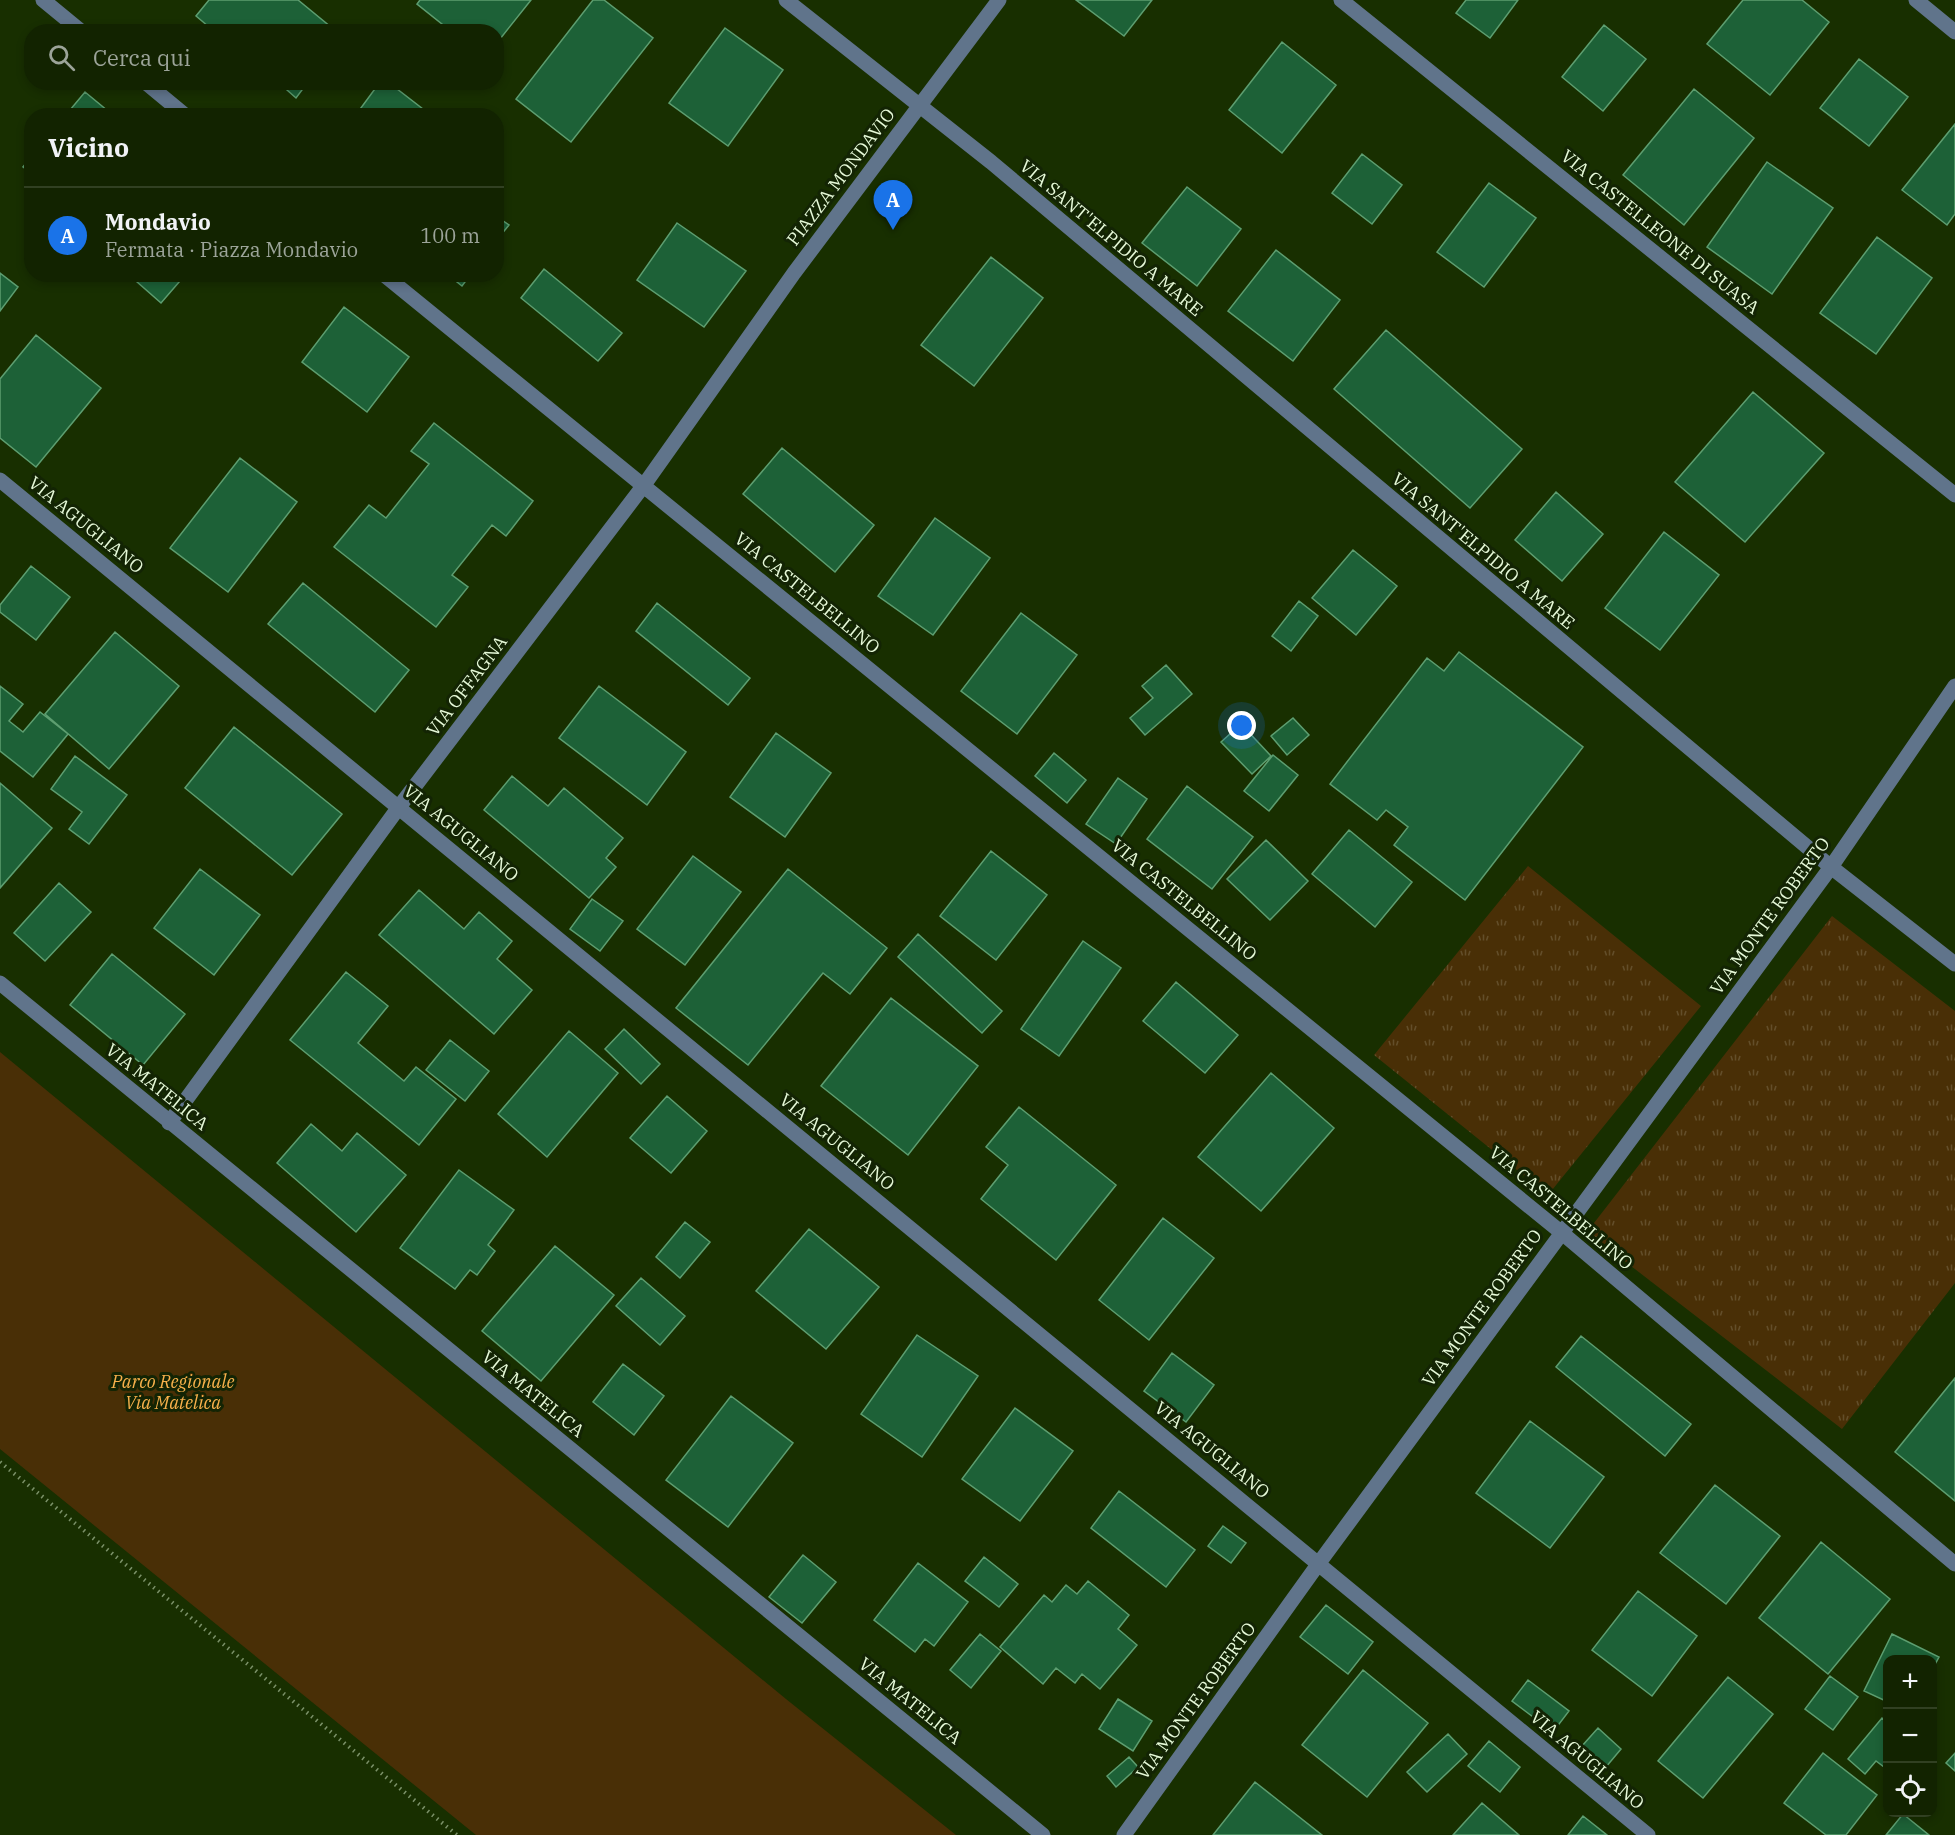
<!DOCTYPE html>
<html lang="it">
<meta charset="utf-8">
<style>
body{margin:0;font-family:"IBM Plex Serif",serif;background:#1b2b0a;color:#f1f3f6}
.controls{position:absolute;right:18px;bottom:18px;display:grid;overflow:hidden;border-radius:12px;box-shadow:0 3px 9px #0003}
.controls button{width:54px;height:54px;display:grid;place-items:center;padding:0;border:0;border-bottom:2px solid #314022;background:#122300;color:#f1f3f6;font:30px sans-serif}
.you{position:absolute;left:1242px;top:726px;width:21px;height:21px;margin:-15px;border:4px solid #fff;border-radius:50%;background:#1a73e8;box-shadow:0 0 0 9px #1a73e833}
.badge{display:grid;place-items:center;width:39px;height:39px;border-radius:50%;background:#1a73e8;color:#fff;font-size:20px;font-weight:700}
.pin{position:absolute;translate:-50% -50px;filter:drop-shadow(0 2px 3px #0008)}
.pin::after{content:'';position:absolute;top:32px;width:21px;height:18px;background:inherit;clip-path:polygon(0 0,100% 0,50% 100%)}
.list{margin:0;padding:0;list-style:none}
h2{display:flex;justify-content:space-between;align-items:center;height:78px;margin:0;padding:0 24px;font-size:26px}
h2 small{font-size:20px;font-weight:400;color:#9ca499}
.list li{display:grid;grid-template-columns:39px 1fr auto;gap:18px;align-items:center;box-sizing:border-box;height:96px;padding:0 24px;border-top:2px solid #314022}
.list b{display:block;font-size:22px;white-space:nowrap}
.list p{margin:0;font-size:20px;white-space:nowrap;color:#9ca499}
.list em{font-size:20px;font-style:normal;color:#9ca499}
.icon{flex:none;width:33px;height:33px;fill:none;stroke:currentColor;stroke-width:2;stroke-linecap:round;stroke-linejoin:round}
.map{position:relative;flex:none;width:1955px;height:1835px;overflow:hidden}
.search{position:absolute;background:#122300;box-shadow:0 3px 9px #0003;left:24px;top:24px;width:480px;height:66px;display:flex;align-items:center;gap:15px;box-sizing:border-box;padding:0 21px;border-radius:24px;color:#9ca499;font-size:22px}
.panel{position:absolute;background:#122300;box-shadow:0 3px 9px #0003;left:24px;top:108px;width:480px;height:174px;border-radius:24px}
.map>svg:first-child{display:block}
</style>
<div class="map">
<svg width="1955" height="1835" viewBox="0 0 1955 1835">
<defs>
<pattern id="grass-tufts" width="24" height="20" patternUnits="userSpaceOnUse" patternTransform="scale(1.5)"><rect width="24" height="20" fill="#492f06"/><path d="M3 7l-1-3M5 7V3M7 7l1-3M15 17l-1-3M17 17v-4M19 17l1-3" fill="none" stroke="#634e2a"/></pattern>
</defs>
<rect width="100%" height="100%" fill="#182f00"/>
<path fill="url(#grass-tufts)" d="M1528 866 1701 1006 1548 1195 1374 1055Z
M1832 916 1955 1011V1283L1842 1429 1587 1232Z"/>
<path fill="#492f06" d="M0 1052 786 1699 956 1835H476L0 1449Z"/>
<path fill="#1d6137" stroke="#5d9e70" stroke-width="1.5" d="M209 0H298L337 32H215L196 16Z
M420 0H531L496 44V32H452L417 4Z
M593 0H604L653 38 571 142 516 99Z
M1076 0H1152L1124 36Z
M1466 0H1518L1490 38 1456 13Z
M1743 0H1802L1829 22 1770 95 1707 44Z
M1604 25 1646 59 1603 111 1562 77Z
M725 28 783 70 728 146 669 103Z
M1282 42 1336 85 1282 153 1229 110Z
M1859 59 1908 97 1869 146 1820 108Z
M278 82H308L296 98Z
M380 82H388L432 116H355Z
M1694 89 1754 138 1684 225 1623 175Z
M85 92 114 116H65Z
M1955 124V214L1947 225 1902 190Z
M1362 154 1402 185 1372 224 1332 193Z
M32 156V174L23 167Z
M1767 162 1833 208 1772 294 1707 247Z
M1489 183 1536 218 1484 287 1437 252Z
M1187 187 1241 229 1197 286 1142 243Z
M496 216 509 225 496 241Z
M677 223 746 271 704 327 637 280Z
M1877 237 1932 278 1876 354 1820 313Z
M1276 250 1340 300 1293 361 1228 311Z
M991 257 1043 298 974 386 921 345Z
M544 269 622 333 598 361 521 298Z
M0 273 18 287 0 311Z
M128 274H186L161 303Z
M447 274H471L462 286Z
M344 307 409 357 367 412 302 362Z
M1386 330 1522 449 1470 508 1334 389Z
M36 335 101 388 36 467 0 438V379Z
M1753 392 1824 453 1745 542 1675 482Z
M434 423 533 501 506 536 492 525 452 575 468 587 436 627 334 547 369 505 386 518 429 464 411 451Z
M782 448 874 525 835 572 743 494Z
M240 458 297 502 228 592 170 548Z
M1556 492 1603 534 1562 581 1515 540Z
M935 518 990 558 933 635 878 596Z
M1664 532 1719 575 1660 650 1605 608Z
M1353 550 1397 586 1356 635 1312 598Z
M31 566 70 597 36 640 0 612V605Z
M303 583 409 670 375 712 268 624Z
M1299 601 1318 616 1291 651 1272 636Z
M657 603 750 678 728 705 636 631Z
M1021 613 1077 655 1017 734 961 691Z
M115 632 179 686 109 769 45 714Z
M1459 652 1583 747 1465 900 1394 845 1408 827 1386 810 1377 820 1330 784 1427 658 1444 671Z
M1166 665 1192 694 1145 735 1130 718 1153 698 1142 686Z
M0 686 23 704 9 721 23 732 40 712 68 734 33 777 0 751Z
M599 686 686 752 647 805 559 738Z
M1293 718 1309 735 1287 755 1271 736Z
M1241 724 1271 756 1252 774 1221 742Z
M234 727 342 814 292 875 185 788Z
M776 733 831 773 785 837 730 797Z
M1054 753 1086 780 1067 803 1035 776Z
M1273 755 1298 775 1269 811 1244 791Z
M75 756 127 795 89 844 69 829 82 812 51 789Z
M512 776 548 806 564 788 623 838 606 858 616 867 589 898 484 810Z
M1118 778 1147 799 1116 844 1086 824Z
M0 783 52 828 0 888Z
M1187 786 1253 837 1212 889 1147 839Z
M1349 830 1412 882 1375 927 1312 874Z
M1266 840 1308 881 1270 920 1227 879Z
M991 851 1047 895 996 960 940 916Z
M693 856 741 892 685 965 637 929Z
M200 869 260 915 214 975 154 928Z
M788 869 887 948 850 994 823 973 748 1065 676 1008Z
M59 883 91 912 45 961 14 933Z
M419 890 464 929 479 912 512 941 497 959 532 990 494 1034 379 935Z
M592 899 623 921 600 951 570 929Z
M918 934 1002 1011 982 1033 898 957Z
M1083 941 1121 968 1059 1056 1021 1029Z
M112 954 185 1014 143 1065 70 1005Z
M346 972 388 1006 358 1043 404 1081 416 1067 456 1099 419 1145 290 1040Z
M1176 982 1238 1035 1205 1073 1143 1021Z
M891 998 978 1066 908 1155 821 1086Z
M624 1029 660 1064 641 1084 605 1049Z
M569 1031 618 1073 547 1157 498 1114Z
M450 1040 489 1071 465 1101 426 1070Z
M1271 1073 1334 1128 1261 1211 1198 1157Z
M667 1096 707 1131 671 1173 630 1138Z
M1019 1107 1116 1185 1056 1260 981 1199 1008 1165 986 1147Z
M311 1124 342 1151 357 1133 406 1175 356 1232 277 1163Z
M459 1170 514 1210 488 1245 495 1251 477 1275 470 1270 455 1289 400 1248Z
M1163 1218 1214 1258 1149 1340 1099 1300Z
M685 1222 710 1242 680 1278 656 1257Z
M809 1229 879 1287 826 1349 756 1291Z
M555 1246 614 1295 541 1381 482 1331Z
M641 1278 685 1316 660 1345 616 1306Z
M917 1335 978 1376 922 1457 861 1414Z
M1581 1336 1691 1424 1665 1456 1556 1367Z
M1172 1353 1214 1385 1186 1422 1144 1391Z
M623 1364 664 1396 634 1435 593 1402Z
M1955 1378V1501L1895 1452Z
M731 1396 793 1443 728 1527 666 1480Z
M1015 1408 1073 1451 1020 1521 962 1479Z
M1530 1421 1604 1477 1550 1548 1476 1493Z
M1715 1485 1780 1536 1726 1604 1660 1553Z
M1119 1491 1195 1550 1166 1587 1091 1528Z
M1223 1526 1246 1543 1231 1563 1208 1546Z
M1821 1542 1890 1599 1828 1674 1759 1618Z
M803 1555 836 1582 802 1623 769 1597Z
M984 1557 1018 1584 999 1607 965 1581Z
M918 1563 968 1602 934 1646 925 1639 915 1652 874 1620Z
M1088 1581 1129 1615 1118 1629 1137 1645 1100 1689 1082 1674 1075 1683 1056 1668 1043 1684 1000 1647 1044 1595 1052 1602 1066 1585 1077 1594Z
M1638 1591 1697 1636 1652 1696 1592 1650Z
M1326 1605 1373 1642 1348 1674 1300 1637Z
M980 1634 1001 1651 971 1688 950 1670Z
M1892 1634 1939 1657 1932 1670V1660H1888V1702L1864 1691Z
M1363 1670 1428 1723 1367 1797 1302 1745Z
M1830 1676 1858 1697 1833 1730 1805 1709Z
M1728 1677 1773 1714 1703 1798 1658 1761Z
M1528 1680 1569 1711 1553 1732 1512 1701Z
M1118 1699 1152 1721 1133 1751 1099 1729Z
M1882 1718 1888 1723V1770L1876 1761 1865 1774 1848 1759Z
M1598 1728 1621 1749 1606 1767 1582 1746Z
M1448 1734 1467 1754 1427 1792 1407 1772Z
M1489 1741 1520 1767 1500 1792 1468 1766Z
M1823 1753 1877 1795 1846 1835H1826L1784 1803Z
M1955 1753V1771L1946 1763Z
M1129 1757 1138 1767 1116 1787 1107 1776Z
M1255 1782 1322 1835H1213Z
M1482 1803 1519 1835H1453Z
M1903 1814 1929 1835H1886Z
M1583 1816 1607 1835H1568Z"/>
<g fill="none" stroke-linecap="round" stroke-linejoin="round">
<path stroke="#7b9168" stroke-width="4" stroke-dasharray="1.5 4.5" stroke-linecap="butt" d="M0 1462 457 1835"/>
<path stroke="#60748b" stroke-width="15" d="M43 0 82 32
M786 0 991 162 1831 867 1955 964
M1341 0 1955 495
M1916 0 1955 32
M145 82 186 116
M383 274 1562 1233 1955 1564
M0 480 1648 1835
M0 983 1043 1835
M169 1123 399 807 644 485 794 273 999 0
M1124 1835 1319 1563 1831 867 1955 686"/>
</g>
<g text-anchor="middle" stroke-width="6" stroke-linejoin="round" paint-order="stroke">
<g font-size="18" fill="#e6f9d8" stroke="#132404">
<text transform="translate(841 177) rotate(-53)" y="6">PIAZZA MONDAVIO</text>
<text transform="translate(1660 232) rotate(39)" y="6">VIA CASTELLEONE DI SUASA</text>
<text transform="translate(1111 238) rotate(40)" y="6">VIA SANT'ELPIDIO A MARE</text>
<text transform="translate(86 525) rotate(39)" y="6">VIA AGUGLIANO</text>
<text transform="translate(1483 551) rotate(40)" y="6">VIA SANT'ELPIDIO A MARE</text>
<text transform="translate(807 593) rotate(39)" y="6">VIA CASTELBELLINO</text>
<text transform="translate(467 686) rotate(-53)" y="6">VIA OFFAGNA</text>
<text transform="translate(461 833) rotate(39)" y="6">VIA AGUGLIANO</text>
<text transform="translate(1184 900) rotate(39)" y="6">VIA CASTELBELLINO</text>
<text transform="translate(1770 916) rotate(-54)" y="6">VIA MONTE ROBERTO</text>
<text transform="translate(157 1087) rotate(39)" y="6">VIA MATELICA</text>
<text transform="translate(837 1142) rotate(39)" y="6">VIA AGUGLIANO</text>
<text transform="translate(1561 1208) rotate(40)" y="6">VIA CASTELBELLINO</text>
<text transform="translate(1482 1308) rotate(-54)" y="6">VIA MONTE ROBERTO</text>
<text transform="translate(533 1394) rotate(39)" y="6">VIA MATELICA</text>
<text transform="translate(1212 1450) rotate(39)" y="6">VIA AGUGLIANO</text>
<text transform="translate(910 1701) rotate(39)" y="6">VIA MATELICA</text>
<text transform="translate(1196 1701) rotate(-54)" y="6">VIA MONTE ROBERTO</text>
<text transform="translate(1587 1760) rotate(40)" y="6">VIA AGUGLIANO</text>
</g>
<g font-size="18" font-style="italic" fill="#f7b04b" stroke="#132404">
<text x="173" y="1388">Parco Regionale<tspan x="173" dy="21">Via Matelica</tspan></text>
</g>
</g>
</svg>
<div class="controls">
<button>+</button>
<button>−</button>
<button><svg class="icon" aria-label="locate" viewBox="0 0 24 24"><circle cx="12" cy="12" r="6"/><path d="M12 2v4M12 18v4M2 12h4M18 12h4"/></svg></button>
</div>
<div class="you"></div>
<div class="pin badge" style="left:893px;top:230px">A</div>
<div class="search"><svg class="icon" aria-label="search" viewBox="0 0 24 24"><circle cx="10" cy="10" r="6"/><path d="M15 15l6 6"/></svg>Cerca qui</div>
<section class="panel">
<h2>Vicino<small></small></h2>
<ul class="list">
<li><span class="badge">A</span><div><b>Mondavio</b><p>Fermata · Piazza Mondavio</p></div><em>100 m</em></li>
</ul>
</section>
</div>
